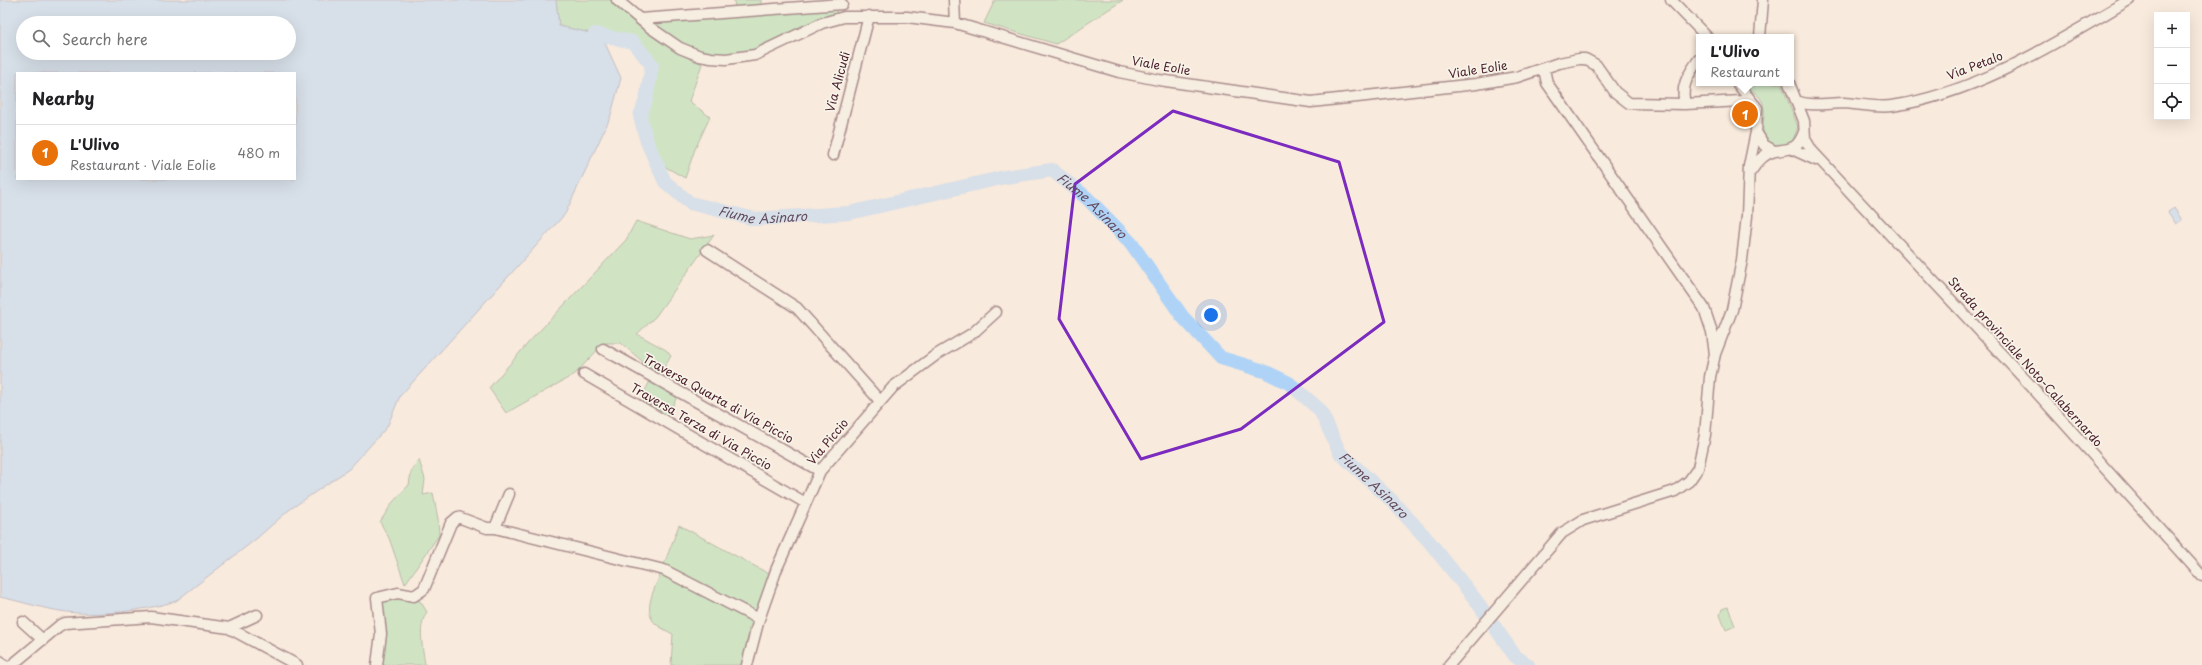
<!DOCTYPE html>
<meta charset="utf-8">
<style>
body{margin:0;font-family:"Playpen Sans",sans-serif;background:#f6f6f6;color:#202124}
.controls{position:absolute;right:12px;top:12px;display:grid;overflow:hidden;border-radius:0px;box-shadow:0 4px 16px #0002}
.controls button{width:36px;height:36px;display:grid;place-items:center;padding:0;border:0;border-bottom:1px solid #e0e0e0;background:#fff;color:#202124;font:20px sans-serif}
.you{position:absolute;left:1211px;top:315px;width:14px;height:14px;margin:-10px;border:3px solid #fff;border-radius:50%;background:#1a73e8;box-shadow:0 0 0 6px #1a73e833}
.badge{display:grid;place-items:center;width:26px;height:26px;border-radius:50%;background:#7c3aed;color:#fff;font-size:13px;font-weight:700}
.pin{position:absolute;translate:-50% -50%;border:2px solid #fff;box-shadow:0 1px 4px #0006}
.popup{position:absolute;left:1696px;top:34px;width:98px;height:52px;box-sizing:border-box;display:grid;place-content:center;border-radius:0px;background:#fff;filter:drop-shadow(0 1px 3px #0005);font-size:13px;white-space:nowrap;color:#757577}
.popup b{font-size:15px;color:#202124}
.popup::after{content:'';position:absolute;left:50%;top:100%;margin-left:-8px;border:8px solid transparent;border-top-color:#fff}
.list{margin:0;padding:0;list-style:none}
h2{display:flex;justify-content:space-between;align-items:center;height:52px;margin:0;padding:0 16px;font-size:17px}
h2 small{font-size:13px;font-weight:400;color:#757577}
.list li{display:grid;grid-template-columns:26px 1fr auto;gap:12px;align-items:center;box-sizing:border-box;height:56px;padding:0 16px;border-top:1px solid #e0e0e0}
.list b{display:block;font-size:15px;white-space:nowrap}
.list p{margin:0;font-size:13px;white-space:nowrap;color:#757577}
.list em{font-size:13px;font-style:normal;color:#757577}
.icon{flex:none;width:22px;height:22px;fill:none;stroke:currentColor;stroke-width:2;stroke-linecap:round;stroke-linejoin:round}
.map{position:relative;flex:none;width:2202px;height:665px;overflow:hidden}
.search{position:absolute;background:#fff;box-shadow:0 4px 16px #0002;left:16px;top:16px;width:280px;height:44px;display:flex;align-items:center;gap:10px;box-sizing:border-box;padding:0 14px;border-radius:22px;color:#757577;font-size:15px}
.panel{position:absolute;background:#fff;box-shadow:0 4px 16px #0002;left:16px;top:72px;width:280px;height:108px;border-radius:0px}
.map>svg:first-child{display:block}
</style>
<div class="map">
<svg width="2202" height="665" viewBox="0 0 2202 665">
<rect width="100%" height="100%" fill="#f8eadc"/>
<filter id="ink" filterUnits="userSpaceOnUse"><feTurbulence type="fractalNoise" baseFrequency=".025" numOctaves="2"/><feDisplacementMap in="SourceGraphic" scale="8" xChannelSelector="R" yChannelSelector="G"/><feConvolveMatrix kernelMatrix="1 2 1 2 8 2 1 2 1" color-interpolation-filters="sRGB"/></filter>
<g filter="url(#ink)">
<path fill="#9fdea6" stroke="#747e68" d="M556 0H610C638 28 666 49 702 64L689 101 710 117 695 149 685 178 650 158 639 132 638 110 647 81 645 61 637 52 627 45 604 41 595 34 559 26Z
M734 0H761V7L735 9Z
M995 0H1123L1056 44 984 23Z
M836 9 837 14C797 32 749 65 703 53 684 47 667 33 650 22Z
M1744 83H1781L1798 127 1792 142 1779 146C1751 141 1770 118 1762 101 1758 93 1749 90 1744 83Z
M636 221 690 239 714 235 655 317 637 334 666 350 671 356 658 378 644 368 642 361 621 343H604L575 374 506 413 489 388 529 342 626 240Z
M651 379 678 395 666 419 639 403Z
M419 460 425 479 423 495 433 493 438 519 439 535 405 584 389 538 380 522 393 502 409 485 411 472Z
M679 525 771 575 758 613H753L663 567Z
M662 571 754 620 755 629 749 628 748 634 753 635 744 665H671L673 634C667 631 661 628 656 624 641 611 656 586 662 571Z
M396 596 420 601 427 612C417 626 423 649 425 665H380C383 643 385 621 381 599Z
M1728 607 1735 626 1726 630 1720 615 1722 609Z"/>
<path fill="#afd3f7" stroke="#878ba5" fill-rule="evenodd" d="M0 0H556L559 26 595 34 604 41 621 78 610 118 565 214 400 396 387 427 349 469 289 510 256 539 176 601C145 611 93 617 60 611 40 608 20 601 0 597ZM23 23H289V53H23ZM17 73H295V179H17Z
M2174 208 2182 220 2176 224 2168 212Z"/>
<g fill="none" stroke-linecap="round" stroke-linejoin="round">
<path stroke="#afd3f7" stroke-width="14" id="s1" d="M595 34 633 42 652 65 646 100 640 116 647 142 665 182 690 203 755 219 849 213 1005 177 1052 170 1087 198 1131 243 1182 316 1221 358 1264 371 1289 383 1320 410 1340 453 1391 500 1428 540 1475 599 1515 656 1528 665"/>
<defs>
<path id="minor" d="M617 0 648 26 680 48 700 56 711 58 726 59 755 55 822 23 844 17H907L955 23 1119 72 1159 80 1311 102 1476 84 1517 77 1559 63 1579 59H1585L1596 65 1615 92 1629 103 1685 104 1742 101 1755 105
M954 0 955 23
M1671 0 1707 37
M640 19 842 4
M1760 37 1763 0
M1544 69 1547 83 1704 308 1712 332 1715 354
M1789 83 1804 121 1805 139 1812 151 2031 386 2202 576
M1796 101C1811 107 1828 103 1844 103 1859 104 1877 108 1892 106 1978 93 2055 43 2129 0
M1685 104C1680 85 1689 74 1699 59
M1756 132 1764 145 1774 151
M1792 149 1816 160
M833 155 869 16
M1751 171C1756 163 1764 153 1775 151 1791 149 1797 150 1804 132
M707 250 797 308 880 401
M603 349 820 471
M584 374 804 502
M509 494 495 528 664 570 759 619
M23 622 43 640
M229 628 257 615
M0 661 4 665
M12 665 59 626 65 623 151 617 229 628 297 665
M377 665 381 634 377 598 398 593 414 596 424 589 451 523 458 517 487 528H495
M747 665 759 619 777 568 820 471 893 387 936 355 973 333 996 312
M1449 665 1562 533 1583 520 1675 491 1689 481 1698 468 1705 435 1710 377 1715 354 1732 310 1742 260 1747 216 1749 166 1756 132 1757 108 1737 83"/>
</defs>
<use href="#minor" stroke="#4a1f2b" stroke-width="13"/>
<use href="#minor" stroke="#f7f3e8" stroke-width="10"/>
</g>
</g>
<path d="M0 0H2202V665H0ZM1173 111 1339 162 1384 322 1241 429 1141 459 1059 319 1075 184Z" fill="#f8eadc" fill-opacity=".55" fill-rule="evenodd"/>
<path fill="none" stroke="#7b2cbf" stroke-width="3" stroke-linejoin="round" d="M1173 111 1339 162 1384 322 1241 429 1141 459 1059 319 1075 184Z"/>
<g text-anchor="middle" stroke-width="3.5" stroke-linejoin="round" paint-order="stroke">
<g font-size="12" fill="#4a1f2b" stroke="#f7f3e8">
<text transform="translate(1161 66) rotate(10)" y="4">Viale Eolie</text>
<text transform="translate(1975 66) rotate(-21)" y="4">Via Petalo</text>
<text transform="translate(1478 70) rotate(-9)" y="4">Viale Eolie</text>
<text transform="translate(838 82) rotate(-75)" y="4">Via Alicudi</text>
<text transform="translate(2025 362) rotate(48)" y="4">Strada provinciale Noto-Calabernardo</text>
<text transform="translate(718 399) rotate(29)" y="4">Traversa Quarta di Via Piccio</text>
<text transform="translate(701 427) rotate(30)" y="4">Traversa Terza di Via Piccio</text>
<text transform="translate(828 442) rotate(-50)" y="4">Via Piccio</text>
</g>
<g font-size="13" font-style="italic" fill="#634c5e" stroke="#f7f3e8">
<text dy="5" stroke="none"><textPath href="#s1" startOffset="647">Fiume Asinaro</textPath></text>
<text dy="5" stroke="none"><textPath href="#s1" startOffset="299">Fiume Asinaro</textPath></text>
<text dy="5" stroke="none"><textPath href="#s1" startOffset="1055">Fiume Asinaro</textPath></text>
</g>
</g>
</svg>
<div class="controls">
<button>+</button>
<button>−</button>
<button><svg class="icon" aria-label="locate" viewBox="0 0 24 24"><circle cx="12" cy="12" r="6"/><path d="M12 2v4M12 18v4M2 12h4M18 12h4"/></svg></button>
</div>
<div class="you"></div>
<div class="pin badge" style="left:1745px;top:114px;background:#e8710a">1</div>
<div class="popup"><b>L'Ulivo</b>Restaurant</div>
<div class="search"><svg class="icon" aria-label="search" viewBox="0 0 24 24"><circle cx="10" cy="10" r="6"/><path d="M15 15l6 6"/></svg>Search here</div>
<section class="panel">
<h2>Nearby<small></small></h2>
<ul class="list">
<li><span class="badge" style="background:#e8710a">1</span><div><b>L'Ulivo</b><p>Restaurant · Viale Eolie</p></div><em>480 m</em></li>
</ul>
</section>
</div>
